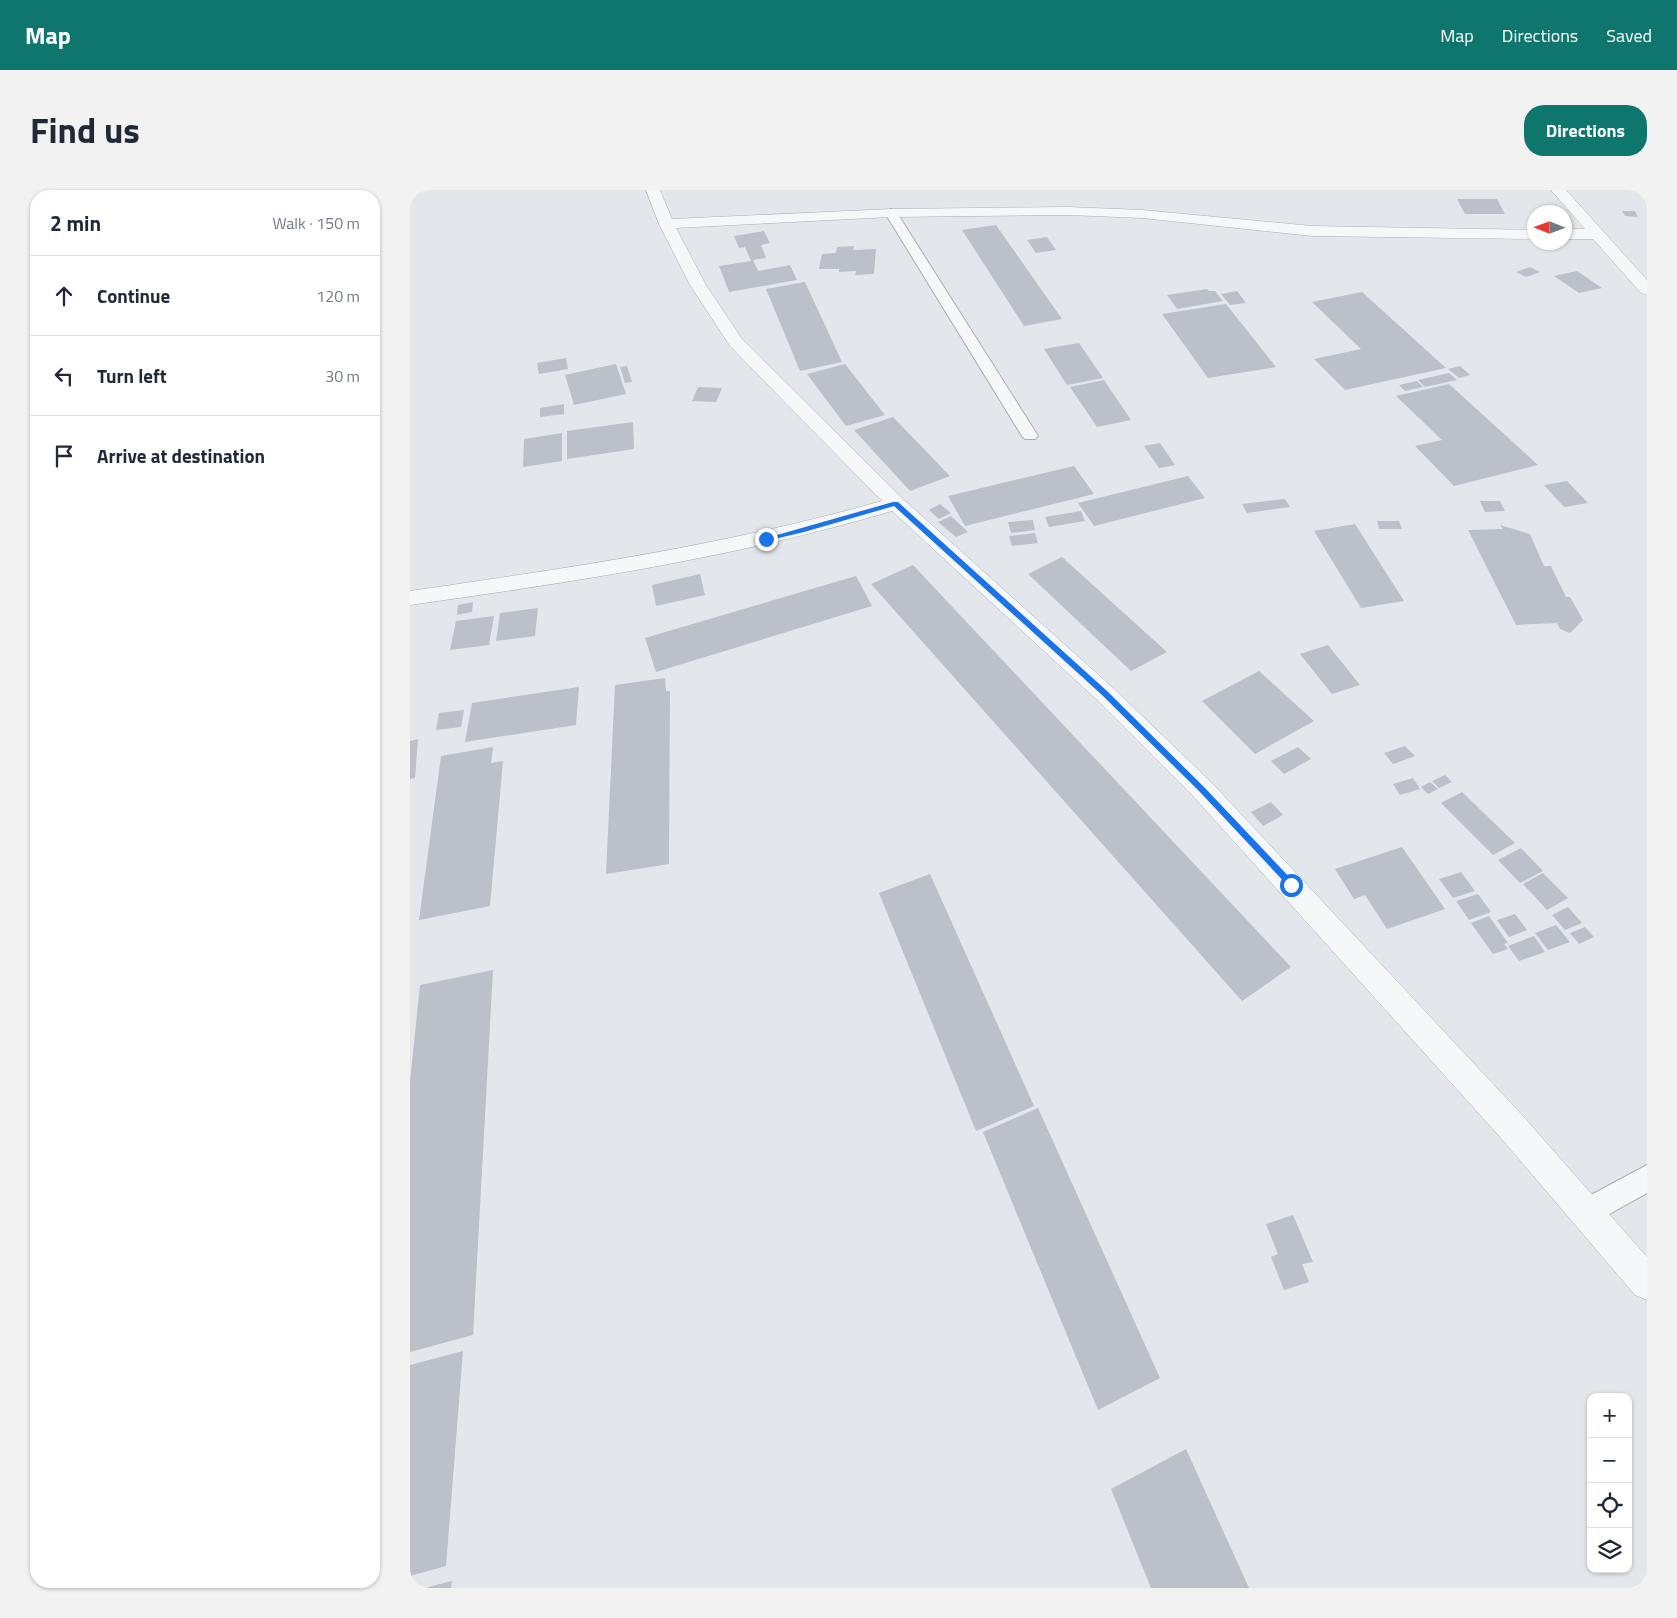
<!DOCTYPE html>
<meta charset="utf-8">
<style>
body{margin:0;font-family:"Titillium Web",sans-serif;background:#f2f2f3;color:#1f2937}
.controls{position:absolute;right:15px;bottom:15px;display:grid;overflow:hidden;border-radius:10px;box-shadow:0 1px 4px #0004}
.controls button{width:45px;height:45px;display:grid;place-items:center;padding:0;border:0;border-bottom:1px solid #e0e1e3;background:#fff;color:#1f2937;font:25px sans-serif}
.compass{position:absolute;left:1117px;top:15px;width:45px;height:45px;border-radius:50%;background:#fff;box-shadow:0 1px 4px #0004;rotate:271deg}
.stop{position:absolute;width:15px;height:15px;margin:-11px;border:4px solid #1a73e8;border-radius:50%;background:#fff}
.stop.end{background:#1a73e8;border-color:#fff;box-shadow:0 1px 5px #0008}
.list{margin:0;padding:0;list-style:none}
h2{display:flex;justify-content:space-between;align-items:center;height:65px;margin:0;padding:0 20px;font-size:21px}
h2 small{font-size:16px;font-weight:400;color:#747a83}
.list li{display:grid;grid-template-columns:32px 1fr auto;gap:15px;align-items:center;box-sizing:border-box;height:80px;padding:0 20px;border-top:1px solid #e0e1e3}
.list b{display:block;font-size:19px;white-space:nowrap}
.list em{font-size:16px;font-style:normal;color:#747a83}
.icon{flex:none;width:28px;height:28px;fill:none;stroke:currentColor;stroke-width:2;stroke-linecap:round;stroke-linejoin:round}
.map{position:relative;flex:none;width:1237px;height:1398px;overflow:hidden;border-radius:20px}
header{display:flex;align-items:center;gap:30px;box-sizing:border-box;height:70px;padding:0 25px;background:#0f766e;color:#fff}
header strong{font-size:24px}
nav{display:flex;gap:28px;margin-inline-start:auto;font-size:18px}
.intro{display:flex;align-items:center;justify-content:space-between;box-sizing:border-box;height:120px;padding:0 30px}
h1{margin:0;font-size:35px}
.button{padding:12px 22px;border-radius:20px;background:#0f766e;color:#fff;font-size:18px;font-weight:700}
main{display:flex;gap:30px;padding:0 30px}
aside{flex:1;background:#fff;border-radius:20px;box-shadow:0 1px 4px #0004}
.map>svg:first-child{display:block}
</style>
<header>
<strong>Map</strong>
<nav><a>Map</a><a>Directions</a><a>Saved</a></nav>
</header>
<div class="intro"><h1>Find us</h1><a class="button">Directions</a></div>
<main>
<aside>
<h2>2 min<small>Walk · 150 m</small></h2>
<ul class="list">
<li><svg class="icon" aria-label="ahead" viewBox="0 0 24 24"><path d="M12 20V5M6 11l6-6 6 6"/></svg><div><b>Continue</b></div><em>120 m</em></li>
<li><svg class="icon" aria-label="left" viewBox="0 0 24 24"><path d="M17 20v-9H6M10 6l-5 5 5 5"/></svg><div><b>Turn left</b></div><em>30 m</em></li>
<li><svg class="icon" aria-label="arrive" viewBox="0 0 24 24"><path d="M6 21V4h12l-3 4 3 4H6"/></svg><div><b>Arrive at destination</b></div></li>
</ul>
</aside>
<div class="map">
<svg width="1237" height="1398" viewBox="0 0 1237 1398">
<rect width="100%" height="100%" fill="#e3e7eb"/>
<path fill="#bbc0c9" d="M1047 9H1087L1095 24H1055Z
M1212 21H1225L1228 27 1215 26Z
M586 35 652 129 614 136 552 40Z
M354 41 360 53 351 55 356 68 343 70 348 81 380 75 387 90 319 102 309 76 341 71 335 57 329 58 324 46Z
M637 47 646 60 626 63 617 50Z
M444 56 443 60 466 59 464 84 445 85 446 81 429 82V79H409L412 64 426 63 427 57Z
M1120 77 1130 82 1116 87 1106 82Z
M1167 81 1192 98 1169 103 1144 86Z
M395 92 432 172 390 181 356 99Z
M797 99 799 101H805L813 111 767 119 757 105Z
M827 101 836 113 820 115 811 104Z
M952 102 1036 178 935 200 904 169 951 159 902 112Z
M816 114 866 177 798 188 752 124Z
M669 153 693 188 657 195 634 159Z
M156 168 158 179 129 184 127 173Z
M206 174 216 204 164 215 155 185Z
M435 174 475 225 436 236 397 184Z
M217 176 222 192 215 193 210 177Z
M1050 176 1060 185 1049 188 1038 179Z
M1039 183 1047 190 1015 197 1008 190Z
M694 190 721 230 687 237 660 197Z
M1007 191 1013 197 995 201 989 195Z
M1039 194 1128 275 1044 296 1005 256 1032 250 986 206Z
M288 197 312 198 306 212 282 211Z
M154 214V224L130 227V218Z
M483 227 540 286 500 301 444 240Z
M223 232 224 259 157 269V241Z
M152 243V271L113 277 114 249Z
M750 253 765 275 749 278 734 256Z
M664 276 684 304 555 336 538 306Z
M778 286 795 308 684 336 668 313Z
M1157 291 1178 313 1154 317 1134 295Z
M875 309 880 317 837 323 832 314Z
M1070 311H1090L1095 321 1075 322Z
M530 314 541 323 529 329 519 320Z
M671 321 675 331 639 337 635 327Z
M541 326 558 342 546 347 528 332Z
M623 330 625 340 601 343 598 332Z
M967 331H989L992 339H969Z
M945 334 994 411 951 418 904 341Z
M1090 335 1120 344 1134 376H1141L1156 407H1160L1173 430 1160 443 1150 439 1147 433 1106 435 1058 340 1093 339Z
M625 343 628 353 602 356 599 346Z
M652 367 757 462 721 481 618 384Z
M503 375 881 777 832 811 461 394Z
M290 384 295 405 246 416 242 395Z
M446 386 462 416 246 482 235 448Z
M63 412 62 422 47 425 48 415Z
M128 418 125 446 86 451 90 423Z
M84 426 79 455 40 460 46 431Z
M918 455 950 495 922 504 890 464Z
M849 481 904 531 845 564 792 511Z
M255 488 256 501H260L259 674 196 684 205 495Z
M169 497 166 535 55 552 62 513Z
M54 520 51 537 26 540 29 523Z
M8 549 5 588 0 589V551Z
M995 556 1005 566 983 574 974 563Z
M83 557 81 573 93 571 80 716 9 730 31 566Z
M888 557 901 569 874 584 861 571Z
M1035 585 1042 592 1029 598 1022 591Z
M1003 588 1010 599 990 605 983 594Z
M1020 592 1028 599 1018 604 1011 597Z
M1052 602 1105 653 1083 665 1031 613Z
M861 612 873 625 853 636 841 622Z
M992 657 1035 719 977 739 955 705 944 709 925 679Z
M1111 658 1133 681 1110 693 1088 670Z
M1051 682 1065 701 1043 708 1029 689Z
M1133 683 1158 708 1137 720 1113 694Z
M520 684 624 916 566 941 469 703Z
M1068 704 1081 722 1059 730 1046 711Z
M1158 717 1172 733 1155 740 1142 725Z
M1105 724 1117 740 1099 747 1087 730Z
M1079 726 1098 753 1094 754 1098 759 1083 764 1061 733Z
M1146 735 1160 752 1138 760 1125 743Z
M1175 737 1184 747 1169 754 1160 743Z
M1124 746 1135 762 1109 771 1098 756Z
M83 780 63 1145 0 1162V892L10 795Z
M628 918 750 1188 688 1220 573 942Z
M883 1025 903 1072 892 1074 899 1092 874 1100 861 1067 868 1064 856 1034Z
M53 1161 36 1376 0 1386V1175Z
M776 1259 839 1398H741L701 1299Z
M42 1391 41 1398H18V1397Z"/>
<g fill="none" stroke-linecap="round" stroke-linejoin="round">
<defs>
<path id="lane" d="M481 19 487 23 628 246 625 249H615L612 246 475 23Z
M1237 975V1003L1176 1037 1166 1033 1162 1023 1166 1013Z"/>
<path id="street" d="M236 0H250L262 29 481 19 659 17 732 20 902 36 1124 40V49L902 46 732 28 659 25 481 27 266 38 296 95 332 149 493 309 702 497 801 592 1112 925 1237 1067V1110L1225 1105 1090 947 783 606 686 509 482 321C324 368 163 392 0 415V401C159 378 317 355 472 311L320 156 280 95 249 34Z
M1141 0H1156L1237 90V105L1231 103 1183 49H1154V39H1175Z"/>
</defs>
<use href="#lane" stroke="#a8aeb6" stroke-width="2"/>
<use href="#street" stroke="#a8aeb6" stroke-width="1"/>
<use href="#lane" fill="#f6f7f9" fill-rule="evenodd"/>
<use href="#street" fill="#f6f7f9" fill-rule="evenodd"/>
</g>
<path fill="#1a73e8" d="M483 312H488L697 501 794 597 884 692V697H879L789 601 692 505 484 316 394 342 356 351 353 349Z"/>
</svg>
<div class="controls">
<button>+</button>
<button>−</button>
<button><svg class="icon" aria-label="locate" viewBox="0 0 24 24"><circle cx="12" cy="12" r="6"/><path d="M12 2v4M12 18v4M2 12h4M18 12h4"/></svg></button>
<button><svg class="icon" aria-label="layers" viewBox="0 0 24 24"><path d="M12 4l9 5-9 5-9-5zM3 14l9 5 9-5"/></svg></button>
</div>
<svg class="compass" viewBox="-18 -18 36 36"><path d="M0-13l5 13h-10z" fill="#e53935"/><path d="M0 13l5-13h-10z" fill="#747a83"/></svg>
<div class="stop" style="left:881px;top:695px"></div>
<div class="stop end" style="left:356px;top:349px"></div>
</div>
</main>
